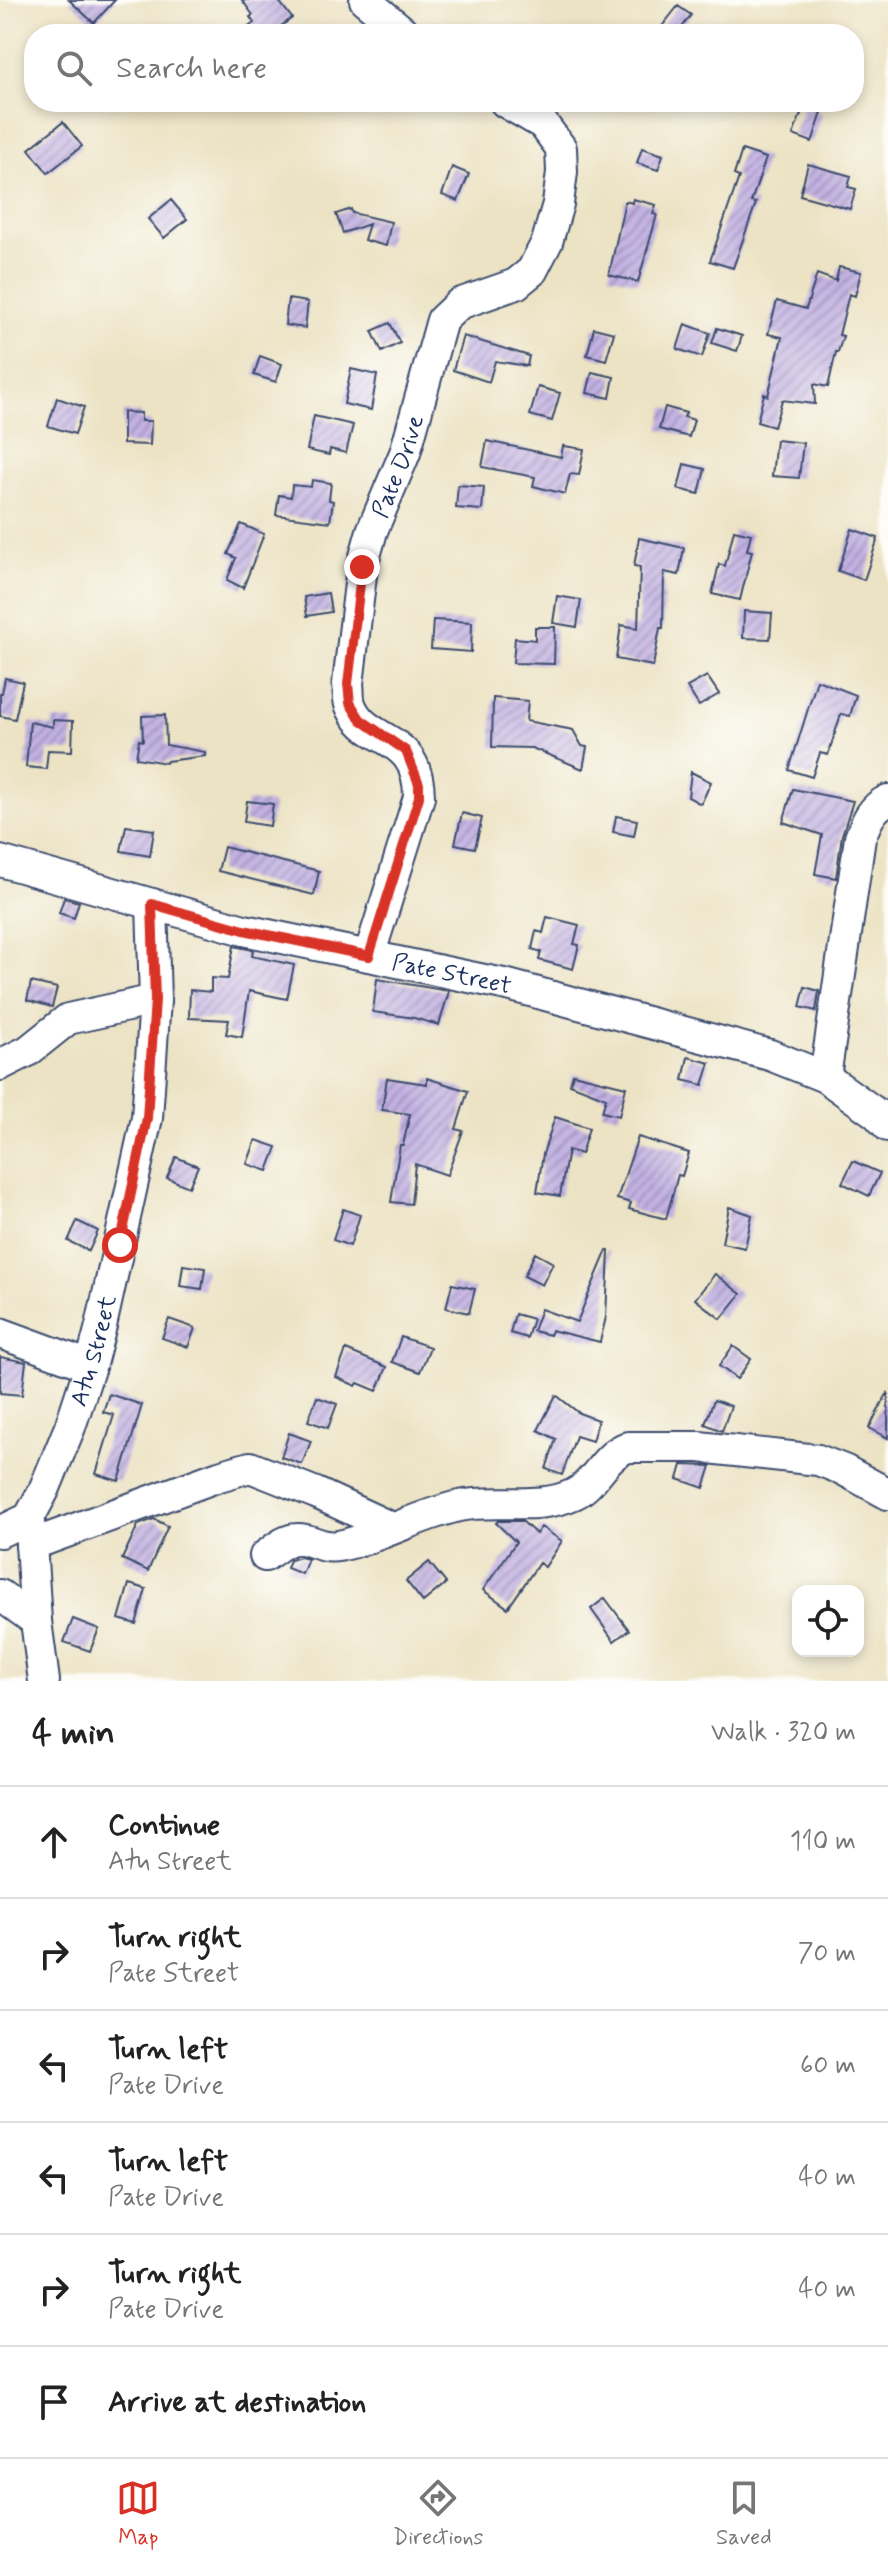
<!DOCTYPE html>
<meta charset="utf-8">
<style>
body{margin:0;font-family:Mynerve,sans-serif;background:#f6f6f6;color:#222}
.controls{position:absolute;right:24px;bottom:24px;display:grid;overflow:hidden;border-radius:16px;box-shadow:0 4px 12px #0003}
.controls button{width:72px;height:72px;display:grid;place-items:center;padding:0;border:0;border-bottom:2px solid #e0e0e0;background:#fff;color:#222;font:40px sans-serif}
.stop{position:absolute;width:24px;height:24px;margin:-18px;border:6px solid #d93025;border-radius:50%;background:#fff}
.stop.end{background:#d93025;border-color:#fff;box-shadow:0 2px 8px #0008}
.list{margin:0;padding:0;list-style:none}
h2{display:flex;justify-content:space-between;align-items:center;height:104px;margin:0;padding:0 32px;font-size:34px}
h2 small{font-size:26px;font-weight:400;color:#767676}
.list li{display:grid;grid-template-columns:52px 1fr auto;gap:24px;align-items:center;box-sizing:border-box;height:112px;padding:0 32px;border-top:2px solid #e0e0e0}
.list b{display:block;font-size:30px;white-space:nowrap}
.list p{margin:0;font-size:26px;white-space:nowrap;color:#767676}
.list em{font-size:26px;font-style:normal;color:#767676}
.icon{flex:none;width:44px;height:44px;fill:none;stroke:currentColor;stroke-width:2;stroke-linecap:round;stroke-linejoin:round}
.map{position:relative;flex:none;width:888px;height:1681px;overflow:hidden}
.search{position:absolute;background:#fff;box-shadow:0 4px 12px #0003;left:24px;right:24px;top:24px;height:88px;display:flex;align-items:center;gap:20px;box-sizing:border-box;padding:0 28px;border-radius:32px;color:#767676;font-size:30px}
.sheet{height:776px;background:#fff}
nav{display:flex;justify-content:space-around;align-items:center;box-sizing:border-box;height:112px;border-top:2px solid #e0e0e0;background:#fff;font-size:22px;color:#767676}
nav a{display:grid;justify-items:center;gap:4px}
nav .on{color:#d93025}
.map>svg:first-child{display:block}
</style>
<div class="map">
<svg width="888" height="1681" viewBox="0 0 888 1681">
<defs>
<pattern id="building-hatch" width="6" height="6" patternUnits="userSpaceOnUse" patternTransform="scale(2)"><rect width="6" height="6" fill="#c2b1e2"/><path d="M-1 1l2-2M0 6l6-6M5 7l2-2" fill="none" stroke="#9d90ba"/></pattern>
</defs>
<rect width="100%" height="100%" fill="#fdfcf7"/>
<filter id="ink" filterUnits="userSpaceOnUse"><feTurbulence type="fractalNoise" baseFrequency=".0125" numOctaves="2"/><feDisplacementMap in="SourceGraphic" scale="16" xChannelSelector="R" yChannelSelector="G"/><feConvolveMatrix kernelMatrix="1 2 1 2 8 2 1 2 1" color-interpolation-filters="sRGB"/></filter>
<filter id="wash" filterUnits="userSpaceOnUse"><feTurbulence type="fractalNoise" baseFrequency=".006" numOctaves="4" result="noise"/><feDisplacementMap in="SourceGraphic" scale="32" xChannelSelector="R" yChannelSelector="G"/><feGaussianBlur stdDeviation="1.8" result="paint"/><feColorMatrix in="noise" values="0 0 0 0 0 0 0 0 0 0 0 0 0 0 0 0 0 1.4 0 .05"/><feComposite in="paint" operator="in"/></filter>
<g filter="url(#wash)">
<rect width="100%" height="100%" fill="#ece3c4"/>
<g id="blocks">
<path fill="url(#building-hatch)" d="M69 0H115L94 23Z
M242 0H278L292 18 270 34H239L254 23 250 17 253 15Z
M678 6 691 15 677 34H656Z
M804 106 822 113 812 142 793 135Z
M63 122 82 146 48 173 29 149Z
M642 148 663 155 658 170 637 163Z
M742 150 766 158 751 202 756 203 733 268 710 261 739 177 734 175Z
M808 164 851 176 848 187 856 189 850 209 800 195Z
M452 167 469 174 458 201 442 195Z
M633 199 656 205 653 214 657 215 638 282 609 275 625 201 632 203Z
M171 200 187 219 164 238 148 219Z
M351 209 352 213 391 222 386 246 364 240 369 224 343 233 336 214Z
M839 267 861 272 855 296 849 294 839 335 843 336 838 352H836L828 387 814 384 815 404 782 400 774 427 757 422 764 394 768 396 782 337 768 334 777 301 806 309 817 274 836 281Z
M288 299 308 302 305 328 285 325Z
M390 323 400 343 382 352 372 331Z
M685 324 710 333 702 357 677 349Z
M594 328 614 333 606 360 587 355Z
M717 328 742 336 737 351 712 343Z
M463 336 529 356 527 366 495 361 489 382 453 370Z
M260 356 282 364 276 382 254 375Z
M351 369 377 375 371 410 344 404Z
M592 372 614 377 610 398 587 393Z
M538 387 560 393 552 421 530 415Z
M57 398 84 407 75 434 48 426Z
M665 407 686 413 684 417 694 420 689 437 659 429Z
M123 412 141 413V421H151L150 445 123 444Z
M314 416 353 425 346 453 330 449 329 455 307 450Z
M776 440 803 443 799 478 772 476Z
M487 441 561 457 563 446 584 449 579 475 570 474 565 494 533 486 535 477 482 467Z
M684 464 705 469 699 494 678 489Z
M312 480 331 483 329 500 333 501 330 522 276 515 279 495 291 497 292 485 311 487Z
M458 485 484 487 482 510 456 508Z
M241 524 264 534 243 588 227 580 236 558 228 554Z
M852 529 878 538 864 580 838 571Z
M734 530 751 534 747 550 752 551 740 600 712 594 719 564 725 566Z
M639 538 684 548 679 575 664 572 663 628H660L653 666 616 659 621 625 638 628 640 567 634 566Z
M328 593 331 612 307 616 304 597Z
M557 596 581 600 577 627 553 623Z
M744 611 772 613 770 639 743 638Z
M433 620 472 622 471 652 431 649Z
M535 627H555L554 664 513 663 515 638 535 640Z
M707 676 719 694 699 706 687 687Z
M5 678 23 682 15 719 0 716V693H2Z
M817 680 856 695 850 716 841 714 828 755 820 753 812 777 789 770Z
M493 698 528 701 526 721 573 730 582 746 587 747 583 769 532 748 492 747Z
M165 715 166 745 205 752V756L167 761 166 763 136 758 139 740 143 741 142 716Z
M53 720 73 721 72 751 48 750 46 769 26 767 30 722 53 727Z
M691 772 711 782 701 804 688 797Z
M793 789 853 801 842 835 836 878 815 874 822 835 783 822Z
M247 801 273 804 270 826 244 822Z
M462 813 482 818 475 848 455 844Z
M616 816 637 820 634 836 613 832Z
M126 826 154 830 150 856 121 851Z
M224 847 319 871 314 895 218 871Z
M64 898 79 902 74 918 59 913Z
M547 917 579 925 574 944 579 945 573 969 539 960 541 952 532 949 536 931 543 933Z
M234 946 253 950 252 956 294 965 287 999 249 991 242 1037 226 1034 229 1020 189 1018 190 990 211 992V978L228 979Z
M377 979 449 991 439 1025 414 1018 373 1012Z
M31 982 57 988 52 1007 27 1000Z
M805 987 819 991 816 1011 800 1007Z
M688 1057 710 1063 703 1085 683 1080Z
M573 1074 626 1087 619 1116 602 1112 606 1098 570 1084Z
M387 1078 427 1084V1078L468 1091 456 1129 463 1131 447 1175 415 1164 411 1204 391 1202 400 1145H403L410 1114 382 1110Z
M555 1117 589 1128 581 1154 568 1150 560 1196 537 1192 543 1154Z
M638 1137 689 1153 682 1176 678 1175 666 1219 629 1209 631 1203 617 1199Z
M256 1140 277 1147 268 1171 247 1164Z
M176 1157 198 1166 189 1187 167 1178Z
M853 1161 880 1173 869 1196 842 1183Z
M729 1207 752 1215 745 1248 722 1243Z
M343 1209 360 1215 350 1246 333 1240Z
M77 1221 98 1231 89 1251 68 1241Z
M607 1250 609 1251 606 1317 600 1342 551 1330 550 1335 533 1331 541 1309 577 1322Z
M535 1253 553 1263 542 1285 524 1276Z
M183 1265 205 1268 202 1289 180 1286Z
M715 1274 741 1294 721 1319 695 1299Z
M452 1284 475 1289 469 1313 446 1308Z
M515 1314 533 1319 527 1338 510 1333Z
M169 1319 195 1328 188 1347 162 1338Z
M401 1337 430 1347 420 1372 392 1362Z
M733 1346 751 1359 737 1379 719 1366Z
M346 1350 387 1367 377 1391 358 1383 356 1386 336 1377Z
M0 1357 26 1362 22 1395 0 1393Z
M888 1392V1438L869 1428Z
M109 1394 142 1405 119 1481 96 1474 114 1415 103 1412Z
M556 1395 579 1413 598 1420 592 1441 576 1436 562 1475 546 1469 556 1439 538 1430Z
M317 1397 337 1404 328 1428 308 1421Z
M714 1400 731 1406 722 1431 705 1424Z
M289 1433 311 1441 302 1464 281 1457Z
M682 1465 711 1466 704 1488 678 1479Z
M154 1519 168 1526 148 1571 122 1559 138 1525Z
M498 1521H522L536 1534 541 1527 562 1541 545 1567 539 1563 508 1608 483 1590 516 1542 496 1523Z
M300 1557 308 1559 302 1574 287 1568 290 1560Z
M429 1562 446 1583 423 1602 406 1581Z
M129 1584 146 1589 136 1624 119 1619Z
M605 1598 629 1630 614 1641 591 1609Z
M73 1619 99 1629 90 1651 64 1642Z"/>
</g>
</g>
<g filter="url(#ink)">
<use href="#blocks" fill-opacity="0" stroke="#3a4a6d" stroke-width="2"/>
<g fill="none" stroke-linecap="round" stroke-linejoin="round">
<defs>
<g id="minor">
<path d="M365 0 406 34"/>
<path id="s1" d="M0 861 244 930 508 985 770 1055 825 1077 877 1114 888 1126"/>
<path id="s2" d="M369 956 419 797C419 731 365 746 350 704 348 698 349 690 348 684L362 567 372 531 405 453 442 320 459 304 516 284 532 271 547 242 558 204 562 172 561 148 543 124 505 102"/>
<path d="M0 1065 28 1051 68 1019 155 1000"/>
<path d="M825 1077 860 838C866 822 872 807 888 800"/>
<path d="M0 1333 90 1366"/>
<path d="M30 1528 36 1621 44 1681"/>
<path id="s3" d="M0 1532 29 1518 44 1490 70 1427 92 1360 101 1326 147 1118 155 1000 152 904"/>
<path d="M31 1545 219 1476 250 1467 316 1493 392 1528"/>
<path d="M265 1556C274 1550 285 1539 297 1539 312 1538 320 1549 338 1546 380 1538 418 1515 459 1506 497 1498 538 1511 574 1494 597 1483 603 1455 628 1447H699L818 1460 844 1470 888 1494"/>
<path d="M0 1595 36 1621"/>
</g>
</defs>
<use href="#minor" stroke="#3a4a6d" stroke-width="34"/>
<use href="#minor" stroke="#fff" stroke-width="30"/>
</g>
</g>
<g fill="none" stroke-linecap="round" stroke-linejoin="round" filter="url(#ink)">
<path stroke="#d93025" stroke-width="10" d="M120 1245 147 1118 155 1000 152 904 244 930 369 956 419 797V784L406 751 360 719 350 703 348 684 362 567"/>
</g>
<g text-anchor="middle" stroke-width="6" stroke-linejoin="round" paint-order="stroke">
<g font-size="24" fill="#1b2f5e" stroke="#fdfcf7">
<text dy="8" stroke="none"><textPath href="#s2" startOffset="534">Pate Drive</textPath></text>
<text dy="8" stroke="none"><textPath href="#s1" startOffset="466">Pate Street</textPath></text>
<text dy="8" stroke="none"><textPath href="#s3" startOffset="212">Atu Street</textPath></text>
</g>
</g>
</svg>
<div class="controls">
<button><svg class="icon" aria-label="locate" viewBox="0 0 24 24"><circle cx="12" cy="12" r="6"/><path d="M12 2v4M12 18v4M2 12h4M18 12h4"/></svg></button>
</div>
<div class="stop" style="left:120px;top:1245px"></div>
<div class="stop end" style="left:362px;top:567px"></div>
<div class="search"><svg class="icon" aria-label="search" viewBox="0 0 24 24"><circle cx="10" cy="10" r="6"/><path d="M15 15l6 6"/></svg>Search here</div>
</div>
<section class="sheet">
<h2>4 min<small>Walk · 320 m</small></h2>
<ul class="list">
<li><svg class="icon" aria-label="ahead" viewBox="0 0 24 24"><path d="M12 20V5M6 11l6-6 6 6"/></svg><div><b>Continue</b><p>Atu Street</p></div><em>110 m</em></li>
<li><svg class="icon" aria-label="right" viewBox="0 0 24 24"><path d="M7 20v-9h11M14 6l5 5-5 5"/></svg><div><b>Turn right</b><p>Pate Street</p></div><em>70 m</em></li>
<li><svg class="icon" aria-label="left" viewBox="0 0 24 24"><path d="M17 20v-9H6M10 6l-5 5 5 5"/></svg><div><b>Turn left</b><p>Pate Drive</p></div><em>60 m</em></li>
<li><svg class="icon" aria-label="left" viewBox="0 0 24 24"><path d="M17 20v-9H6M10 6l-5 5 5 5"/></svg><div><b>Turn left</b><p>Pate Drive</p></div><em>40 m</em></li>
<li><svg class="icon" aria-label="right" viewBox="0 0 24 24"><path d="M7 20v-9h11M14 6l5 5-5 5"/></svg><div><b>Turn right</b><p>Pate Drive</p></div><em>40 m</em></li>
<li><svg class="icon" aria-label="arrive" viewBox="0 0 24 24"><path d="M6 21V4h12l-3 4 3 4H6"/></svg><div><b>Arrive at destination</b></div></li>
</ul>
</section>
<nav>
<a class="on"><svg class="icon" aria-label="map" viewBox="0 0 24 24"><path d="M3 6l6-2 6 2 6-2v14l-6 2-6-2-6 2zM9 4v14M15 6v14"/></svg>Map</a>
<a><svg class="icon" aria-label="directions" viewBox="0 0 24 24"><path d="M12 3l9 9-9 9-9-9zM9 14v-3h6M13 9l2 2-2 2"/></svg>Directions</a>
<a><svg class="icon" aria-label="saved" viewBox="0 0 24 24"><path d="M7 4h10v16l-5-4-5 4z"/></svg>Saved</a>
</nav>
